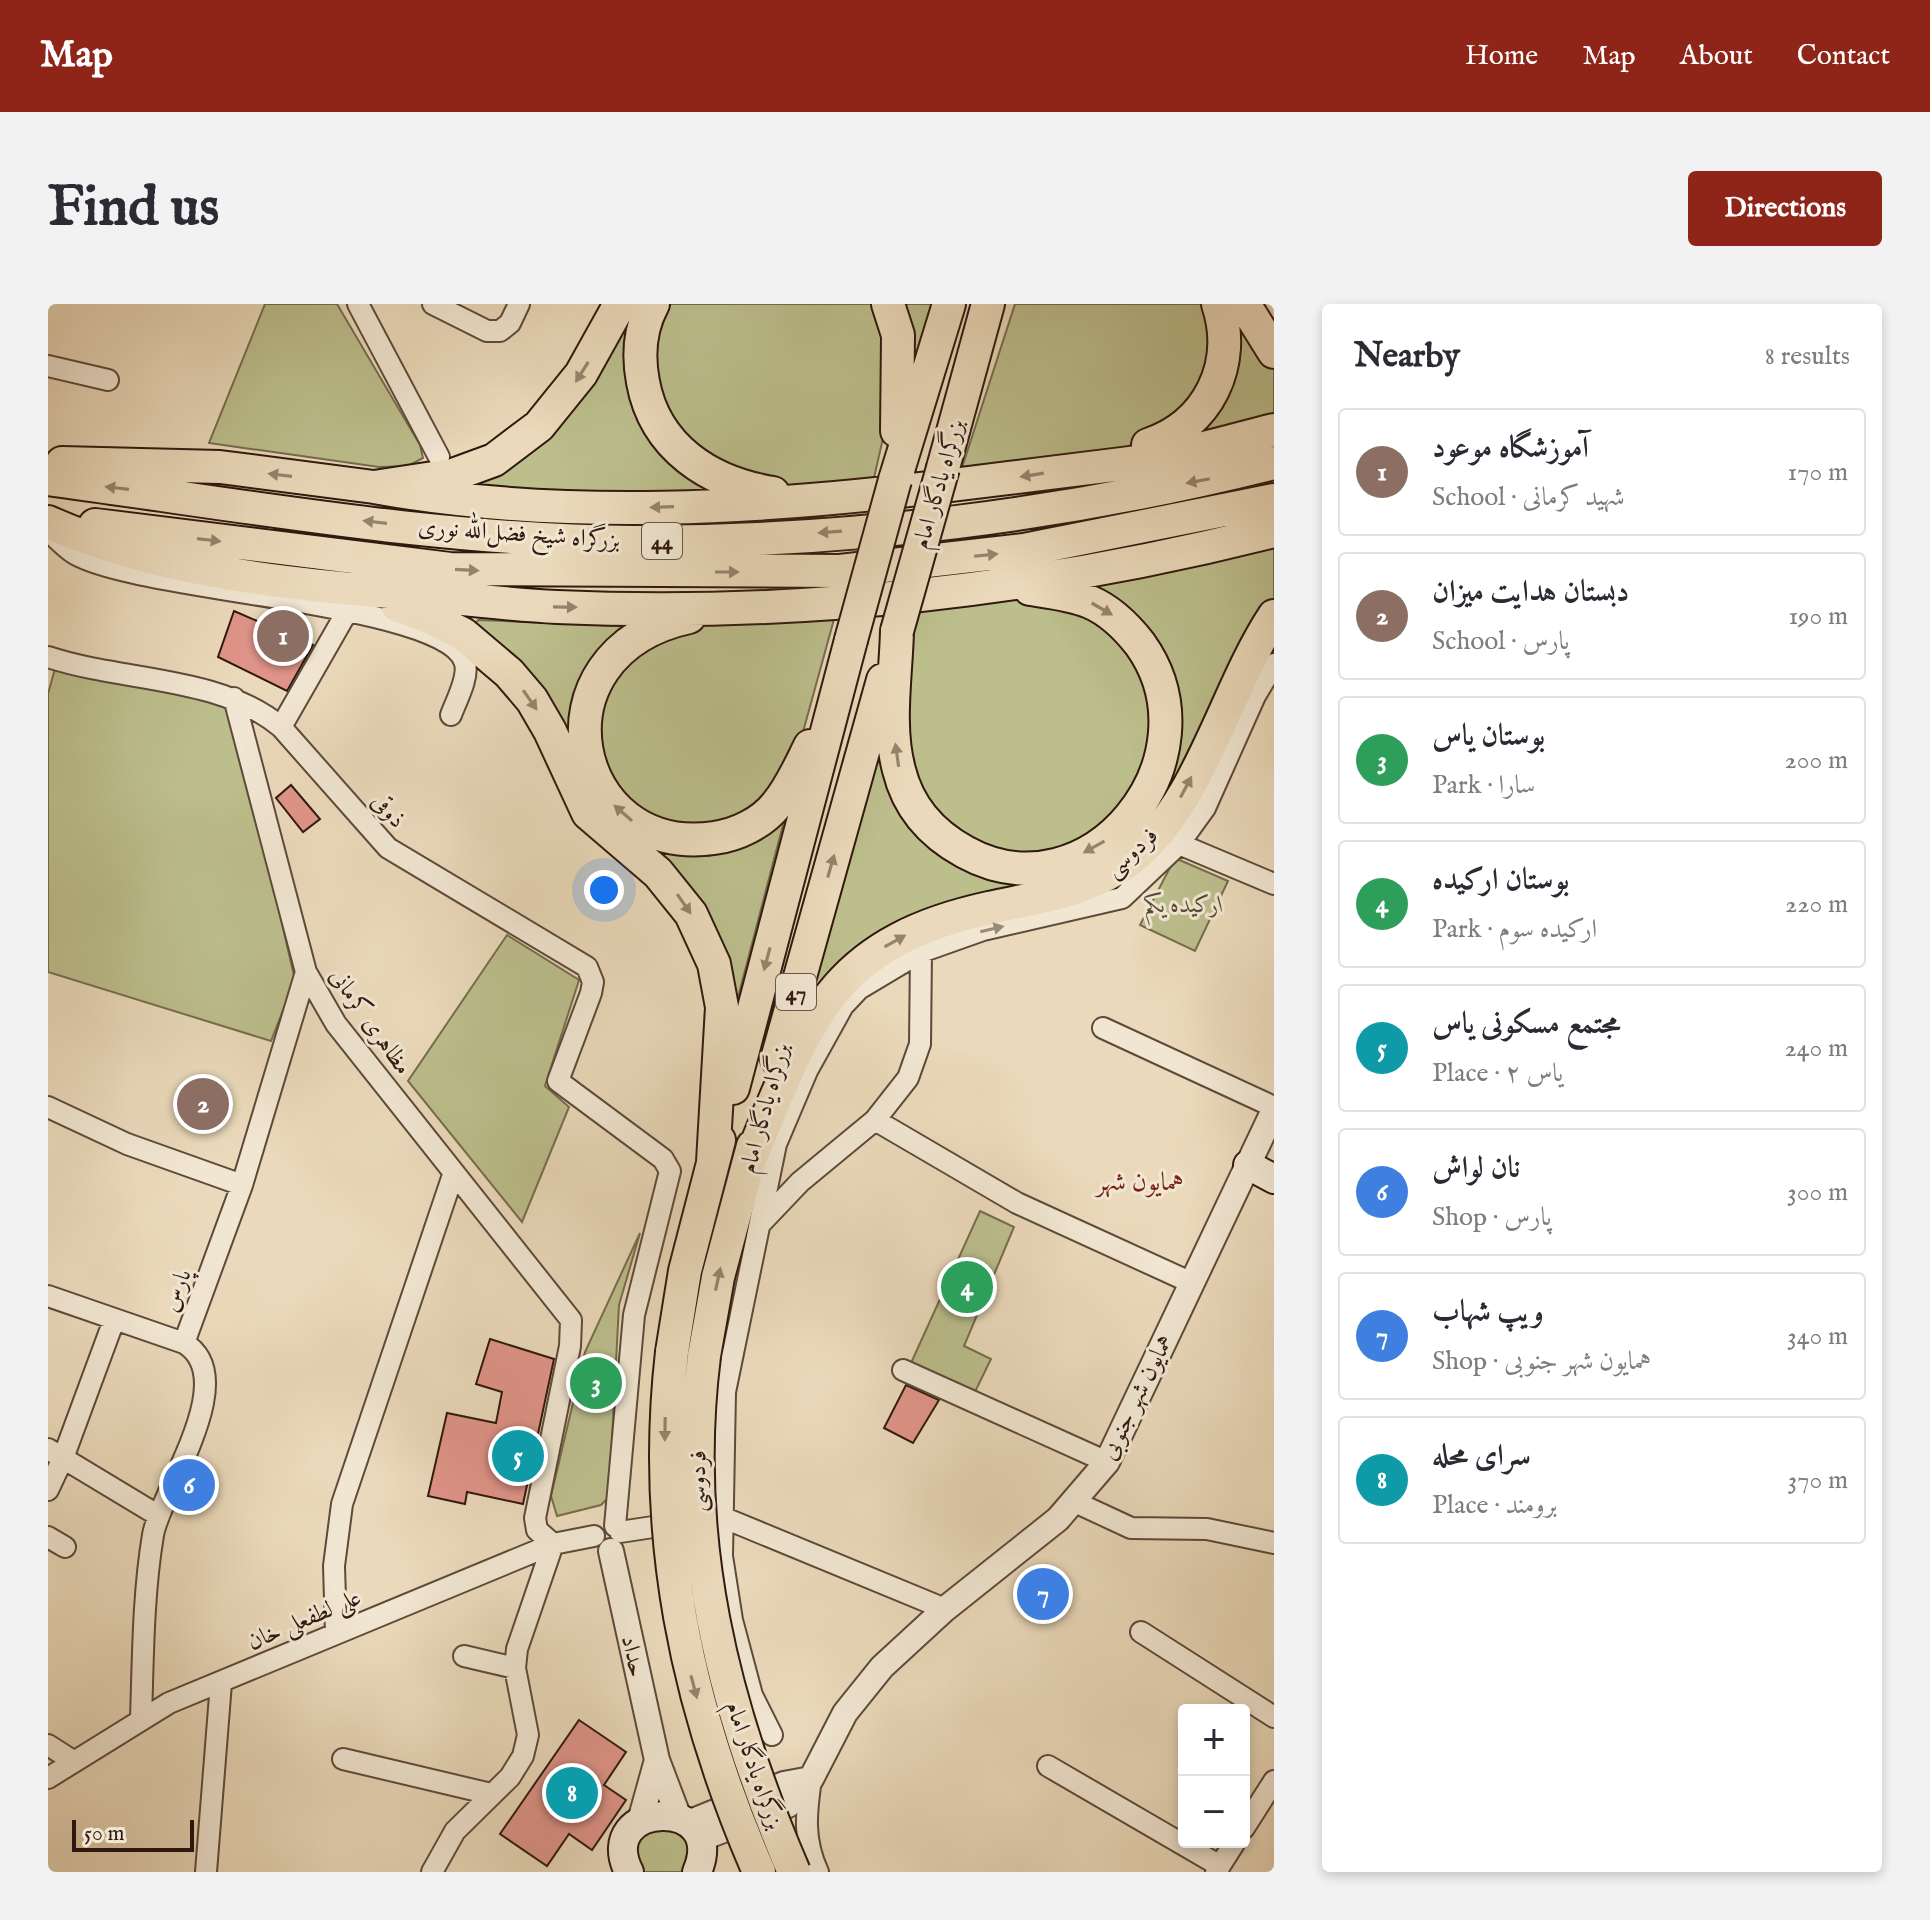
<!DOCTYPE html>
<meta charset="utf-8">
<style>
body{margin:0;font-family:"IM FELL English",Amiri,serif;background:#f2f2f3;color:#2b2b33}
.controls{position:absolute;right:24px;bottom:24px;display:grid;overflow:hidden;border-radius:8px;box-shadow:0 4px 12px #0003}
.controls button{width:72px;height:72px;display:grid;place-items:center;padding:0;border:0;border-bottom:2px solid #e1e1e2;background:#fff;color:#2b2b33;font:40px sans-serif}
.scale{position:absolute;left:24px;bottom:20px;width:122px;box-sizing:border-box;padding-left:8px;border:4px solid #2f190f;border-top:0;font-size:22px;line-height:28px;white-space:nowrap;color:#2f190f;-webkit-text-stroke:6px #f1e6d2;paint-order:stroke}
.you{position:absolute;left:556px;top:586px;width:28px;height:28px;margin:-20px;border:6px solid #fff;border-radius:50%;background:#1a73e8;box-shadow:0 0 0 12px #1a73e833}
.badge{display:grid;place-items:center;width:52px;height:52px;border-radius:50%;background:#8f2418;color:#fff;font-size:26px;font-weight:700}
.pin{position:absolute;translate:-50% -50%;border:4px solid #fff;box-shadow:0 2px 8px #0006}
.list{margin:0;padding:0;list-style:none}
h2{display:flex;justify-content:space-between;align-items:center;height:104px;margin:0;padding:0 32px;font-size:34px}
h2 small{font-size:26px;font-weight:400;color:#7c7c81}
.list li{display:grid;grid-template-columns:52px 1fr auto;gap:24px;align-items:center;box-sizing:border-box;height:128px;margin:0 16px 16px;padding:0 16px;border:2px solid #e1e1e2;border-radius:8px}
.list b{display:block;font-size:30px;white-space:nowrap}
.list p{margin:0;font-size:26px;white-space:nowrap;color:#7c7c81}
.list em{font-size:26px;font-style:normal;color:#7c7c81}
.map{position:relative;flex:none;width:1226px;height:1568px;overflow:hidden;border-radius:8px}
header{display:flex;align-items:center;gap:48px;box-sizing:border-box;height:112px;padding:0 40px;background:#8f2418;color:#fff}
header strong{font-size:38px}
nav{display:flex;gap:44px;margin-inline-start:auto;font-size:28px}
.intro{display:flex;align-items:center;justify-content:space-between;box-sizing:border-box;height:192px;padding:0 48px}
h1{margin:0;font-size:56px}
.button{padding:20px 36px;border-radius:8px;background:#8f2418;color:#fff;font-size:28px;font-weight:700}
main{display:flex;gap:48px;padding:0 48px}
aside{flex:1;background:#fff;border-radius:8px;box-shadow:0 4px 12px #0003}
.map>svg:first-child{display:block}
</style>
<header>
<strong>Map</strong>
<nav><a>Home</a><a>Map</a><a>About</a><a>Contact</a></nav>
</header>
<div class="intro"><h1>Find us</h1><a class="button">Directions</a></div>
<main>
<div class="map">
<svg width="1226" height="1568" viewBox="0 0 1226 1568">
<rect width="100%" height="100%" fill="#ead9ba"/>
<filter id="stains"><feTurbulence type="fractalNoise" baseFrequency=".0025" numOctaves="4"/><feColorMatrix values="0 0 0 0 .2 0 0 0 0 .09 0 0 0 0 .02 0 0 0 .5 -.17"/></filter>
<radialGradient id="worn" r=".72"><stop offset=".6" stop-color="#630" stop-opacity="0"/><stop offset="1" stop-color="#630" stop-opacity=".3"/></radialGradient>
<path fill="#bcbe8c" stroke="#766c4e" stroke-width="2" d="M217 0H289L372 141 375 154 360 162 331 163 161 139Z
M580 0 592 100 717 194 427 191 417 176 445 166Z
M614 0H829L835 13 841 108 823 187 754 186 685 173 613 114 605 17Z
M847 0H891L851 133Z
M967 0H1159L1166 22 1159 81 1109 132 1066 147 911 173Z
M1182 12 1226 59V120L1139 131Z
M1226 233V298L1145 455 1071 555 914 602 741 746 840 417 910 557 1078 536 1123 379 1024 284Z
M972 293 1041 307 1090 355 1108 417 1087 486 1028 543 974 553 913 536 869 493 852 384 872 299Z
M788 308 747 457 718 502 663 528 581 506 546 440 560 370 637 319Z
M430 316 574 322C536 359 529 382 524 434L617 547 661 552 685 545 736 517 688 701 602 550 426 321Z
M8 361 183 399 247 676 223 737 0 668V390Z
M1127 554 1180 577 1147 647 1092 621Z
M459 631 531 676 497 782 521 803 474 918 360 777Z
M932 907 966 923 916 1042 943 1055 926 1090 863 1059Z
M592 929 571 1001 561 1193 553 1201 509 1212 503 1192 537 1048Z
M605 1522 632 1526 642 1542 637 1568H592L585 1543Z"/>
<path fill="#e09489" stroke="#2f190f" stroke-width="2" d="M186 307 265 341 239 387 170 353Z
M243 481 272 515 255 528 228 494Z
M442 1035 506 1055 475 1200 419 1188 417 1200 380 1192 399 1109 448 1119 454 1088 428 1080Z
M858 1081 891 1096 865 1139 836 1124Z
M531 1416 578 1448 556 1481 578 1496 544 1546 521 1530 499 1562 452 1530Z"/>
<g fill="none" stroke-linecap="round" stroke-linejoin="round">
<defs>
<path id="minor" d="M310 0 391 153
M385 0 439 27H452L462 19 471 0
M0 62 60 76
M0 226C8 234 17 244 27 250 92 288 400 298 417 359 421 374 408 397 403 411
M0 353C75 378 170 371 233 423L340 544 539 663 545 678 543 689 510 777 615 855 622 867 586 1011 567 1222
M186 394 258 668 288 720 523 1016 522 1042 487 1214 489 1226 505 1240
M233 423 300 306
M1131 540 1226 580
M1055 724 1226 803
M0 803 79 840 194 881
M827 816 969 899 1144 979
M713 919 752 878 827 816 860 774 872 740 873 648
M0 992 136 1039C195 1074 112 1188 105 1231 95 1291 95 1354 93 1415
M136 1039 194 881 258 668
M855 1066 1059 1158
M0 1145 111 1212
M0 1186 15 1154 66 1016
M1027 1198 1083 1224 1159 1225 1226 1239
M663 1215 674 1213 897 1305
M572 1228 631 1219
M0 1233 17 1243
M1093 1328 1226 1413
M288 1329 286 1262 294 1200 405 871
M416 1352 467 1364
M724 1431 704 1391 684 1316 674 1252 677 1088 728 840 759 767 795 702 811 685 873 648 935 626 1074 594 1131 540 1157 504 1207 392 1226 360
M0 1441 25 1457
M295 1455 443 1490
M1000 1462 1172 1562
M0 1474 121 1399 505 1240 546 1232
M763 1475C758 1509 755 1536 770 1568
M1196 1524 1226 1477
M158 1568 173 1379
M384 1568 407 1527 462 1473 475 1452 480 1431 467 1364 469 1345 505 1240
M1168 1568 1187 1538"/>
<path id="tertiary" d="M563 1247 609 1456 631 1514
M763 1475 797 1409 834 1363 897 1305 1010 1215 1059 1158 1226 806
M592 1517 609 1456
M640 1519 736 1480 763 1475 740 1501 652 1535"/>
<path id="secondary" d="M1200 861 1226 875
M581 1568C545 1496 682 1491 649 1568"/>
<path id="trunk" d="M605 0C592 24 590 52 595 78 607 144 662 179 725 189
M840 0 850 31 849 127
M1196 0 1226 48
M1100 141C1160 121 1190 61 1170 0
M14 159 172 163 326 183 405 171 446 156 491 122 533 70 572 0
M895 164 940 0
M0 175C194 201 391 237 586 238 800 238 1019 211 1226 159
M847 176 901 0
M326 183C515 217 714 205 904 181 966 173 1029 166 1090 158 1136 151 1181 137 1226 126
M0 218C105 265 227 279 341 288 397 293 452 300 509 303 749 314 994 286 1226 227
M47 221 402 265 792 267 976 246 1226 196
M350 302 377 311 415 330 461 369 484 396 502 427 540 509 610 569 643 610 666 660 674 703 665 858
M641 313C477 349 523 555 666 534 689 531 714 519 729 500 743 483 752 462 762 442
M849 327C848 371 839 422 851 466 860 503 884 530 917 548 1042 617 1174 454 1092 340 1078 322 1063 307 1042 298 1023 290 1002 288 982 285
M729 755 835 376
M685 784 803 336
M700 860C759 721 777 640 941 604 991 593 1042 587 1083 555 1153 499 1177 386 1226 312
M624 1048 637 967 671 836
M656 1052 670 973 705 842"/>
</defs>
<use href="#minor" stroke="#5e493a" stroke-width="24"/>
<use href="#tertiary" stroke="#5e493a" stroke-width="28"/>
<use href="#secondary" stroke="#2f190f" stroke-width="32"/>
<use href="#trunk" stroke="#2f190f" stroke-width="36"/>
<use href="#minor" stroke="#f1e6d2" stroke-width="20"/>
<use href="#tertiary" stroke="#f1e6d2" stroke-width="24"/>
<use href="#secondary" stroke="#f1e6d2" stroke-width="28"/>
<use href="#trunk" stroke="#ead9ba" stroke-width="32"/>
<defs>
<path id="trunk-bridge" d="M849 327 895 164
M803 336 847 176
M624 1048C603 1231 638 1400 711 1568
M656 1052C633 1234 674 1401 746 1568"/>
</defs>
<use href="#trunk-bridge" stroke="#2f190f" stroke-width="36" stroke-linecap="butt"/>
<use href="#trunk-bridge" stroke="#ead9ba" stroke-width="32"/>
</g>
<defs><path id="oneway-solid" d="M-6-.8H1V-3.2L6.5 0L1 3.2V.8H-6Z" transform="scale(2)"/></defs>
<g fill="#96836d">
<use href="#oneway-solid" transform="translate(534 68) rotate(122)"/>
<use href="#oneway-solid" transform="translate(232 171) rotate(-173)"/>
<use href="#oneway-solid" transform="translate(984 171) rotate(171)"/>
<use href="#oneway-solid" transform="translate(1150 177) rotate(169)"/>
<use href="#oneway-solid" transform="translate(69 184) rotate(-173)"/>
<use href="#oneway-solid" transform="translate(614 203) rotate(178)"/>
<use href="#oneway-solid" transform="translate(327 218) rotate(-173)"/>
<use href="#oneway-solid" transform="translate(782 228) rotate(176)"/>
<use href="#oneway-solid" transform="translate(161 236) rotate(7)"/>
<use href="#oneway-solid" transform="translate(938 251) rotate(-6)"/>
<use href="#oneway-solid" transform="translate(419 266) rotate(3)"/>
<use href="#oneway-solid" transform="translate(679 268)"/>
<use href="#oneway-solid" transform="translate(517 303) rotate(1)"/>
<use href="#oneway-solid" transform="translate(1054 305) rotate(30)"/>
<use href="#oneway-solid" transform="translate(482 396) rotate(55)"/>
<use href="#oneway-solid" transform="translate(849 451) rotate(-98)"/>
<use href="#oneway-solid" transform="translate(1138 483) rotate(-62)"/>
<use href="#oneway-solid" transform="translate(575 509) rotate(-139)"/>
<use href="#oneway-solid" transform="translate(1046 543) rotate(151)"/>
<use href="#oneway-solid" transform="translate(783 562) rotate(-74)"/>
<use href="#oneway-solid" transform="translate(636 600) rotate(55)"/>
<use href="#oneway-solid" transform="translate(847 637) rotate(-29)"/>
<use href="#oneway-solid" transform="translate(719 655) rotate(105)"/>
<use href="#oneway-solid" transform="translate(670 975) rotate(-78)"/>
<use href="#oneway-solid" transform="translate(617 1125) rotate(91)"/>
<use href="#oneway-solid" transform="translate(646 1383) rotate(75)"/>
</g>
<use fill="#9a8a7a" href="#oneway-solid" transform="translate(944 625) rotate(-13)"/>
<g text-anchor="middle" stroke-width="6" stroke-linejoin="round" paint-order="stroke">
<g fill="#f1e6d2" stroke="#69564a" stroke-width="2">
<rect x="594" y="219" width="40" height="36" rx="6"/>
<rect x="728" y="670" width="40" height="36" rx="6"/>
</g>
<g font-size="22" font-weight="bold" fill="#2f190f">
<text x="614" y="245">44</text>
<text x="748" y="696">47</text>
</g>
<g font-size="24" fill="#2f190f" stroke="#f1e6d2">
<text transform="translate(890 180) rotate(-74)" y="8">بزرگراه یادگار امام</text>
<text transform="translate(471 229) rotate(4)" y="8">بزرگراه شیخ فضل‌الله نوری</text>
<text transform="translate(341 506) rotate(47)" y="8">ذوقی</text>
<text transform="translate(1083 548) rotate(-42)" y="8">فردوسی</text>
<text transform="translate(323 717) rotate(55)" y="8">مظاهری کرمانی</text>
<text transform="translate(716 804) rotate(-75)" y="8">بزرگراه یادگار امام</text>
<text transform="translate(128 986) rotate(-69)" y="8">پارس</text>
<text transform="translate(1088 1093) rotate(-64)" y="8">همایون‌ شهر جنوبی</text>
<text transform="translate(649 1177) rotate(-89)" y="8">فردوسی</text>
<text transform="translate(256 1315) rotate(-23)" y="8">علی لطفعلی خان</text>
<text transform="translate(586 1352) rotate(78)" y="8">حداد</text>
<text transform="translate(707 1461) rotate(71)" y="8">بزرگراه یادگار امام</text>
</g>
<g font-size="24" font-style="italic" fill="#594b34" stroke="#f1e6d2">
<text x="1136" y="608">ارکیده یکم</text>
</g>
<g font-size="26" fill="#7a1f14" stroke="#f1e6d2">
<text x="1092" y="886">همایون شهر</text>
</g>
</g>
<rect width="100%" height="100%" filter="url(#stains)"/>
<rect width="100%" height="100%" fill="url(#worn)"/>
</svg>
<div class="controls">
<button>+</button>
<button>−</button>
</div>
<div class="scale">50 m</div>
<div class="you"></div>
<div class="pin badge" style="left:235px;top:332px;background:#8d6e63">1</div>
<div class="pin badge" style="left:155px;top:800px;background:#8d6e63">2</div>
<div class="pin badge" style="left:548px;top:1079px;background:#2e9e5b">3</div>
<div class="pin badge" style="left:919px;top:983px;background:#2e9e5b">4</div>
<div class="pin badge" style="left:470px;top:1152px;background:#0f9aa8">5</div>
<div class="pin badge" style="left:141px;top:1181px;background:#3f7fe0">6</div>
<div class="pin badge" style="left:995px;top:1290px;background:#3f7fe0">7</div>
<div class="pin badge" style="left:524px;top:1489px;background:#0f9aa8">8</div>
</div>
<aside>
<h2>Nearby<small>8 results</small></h2>
<ul class="list">
<li><span class="badge" style="background:#8d6e63">1</span><div><b>آموزشگاه موعود</b><p>School · شهید کرمانی</p></div><em>170 m</em></li>
<li><span class="badge" style="background:#8d6e63">2</span><div><b>دبستان هدایت میزان</b><p>School · پارس</p></div><em>190 m</em></li>
<li><span class="badge" style="background:#2e9e5b">3</span><div><b>بوستان یاس</b><p>Park · سارا</p></div><em>200 m</em></li>
<li><span class="badge" style="background:#2e9e5b">4</span><div><b>بوستان ارکیده</b><p>Park · ارکیده سوم</p></div><em>220 m</em></li>
<li><span class="badge" style="background:#0f9aa8">5</span><div><b>مجتمع مسکونی یاس</b><p>Place · یاس ۲</p></div><em>240 m</em></li>
<li><span class="badge" style="background:#3f7fe0">6</span><div><b>نان لواش</b><p>Shop · پارس</p></div><em>300 m</em></li>
<li><span class="badge" style="background:#3f7fe0">7</span><div><b>ویپ شهاب</b><p>Shop · همایون‌ شهر جنوبی</p></div><em>340 m</em></li>
<li><span class="badge" style="background:#0f9aa8">8</span><div><b>سرای محله</b><p>Place · برومند</p></div><em>370 m</em></li>
</ul>
</aside>
</main>
